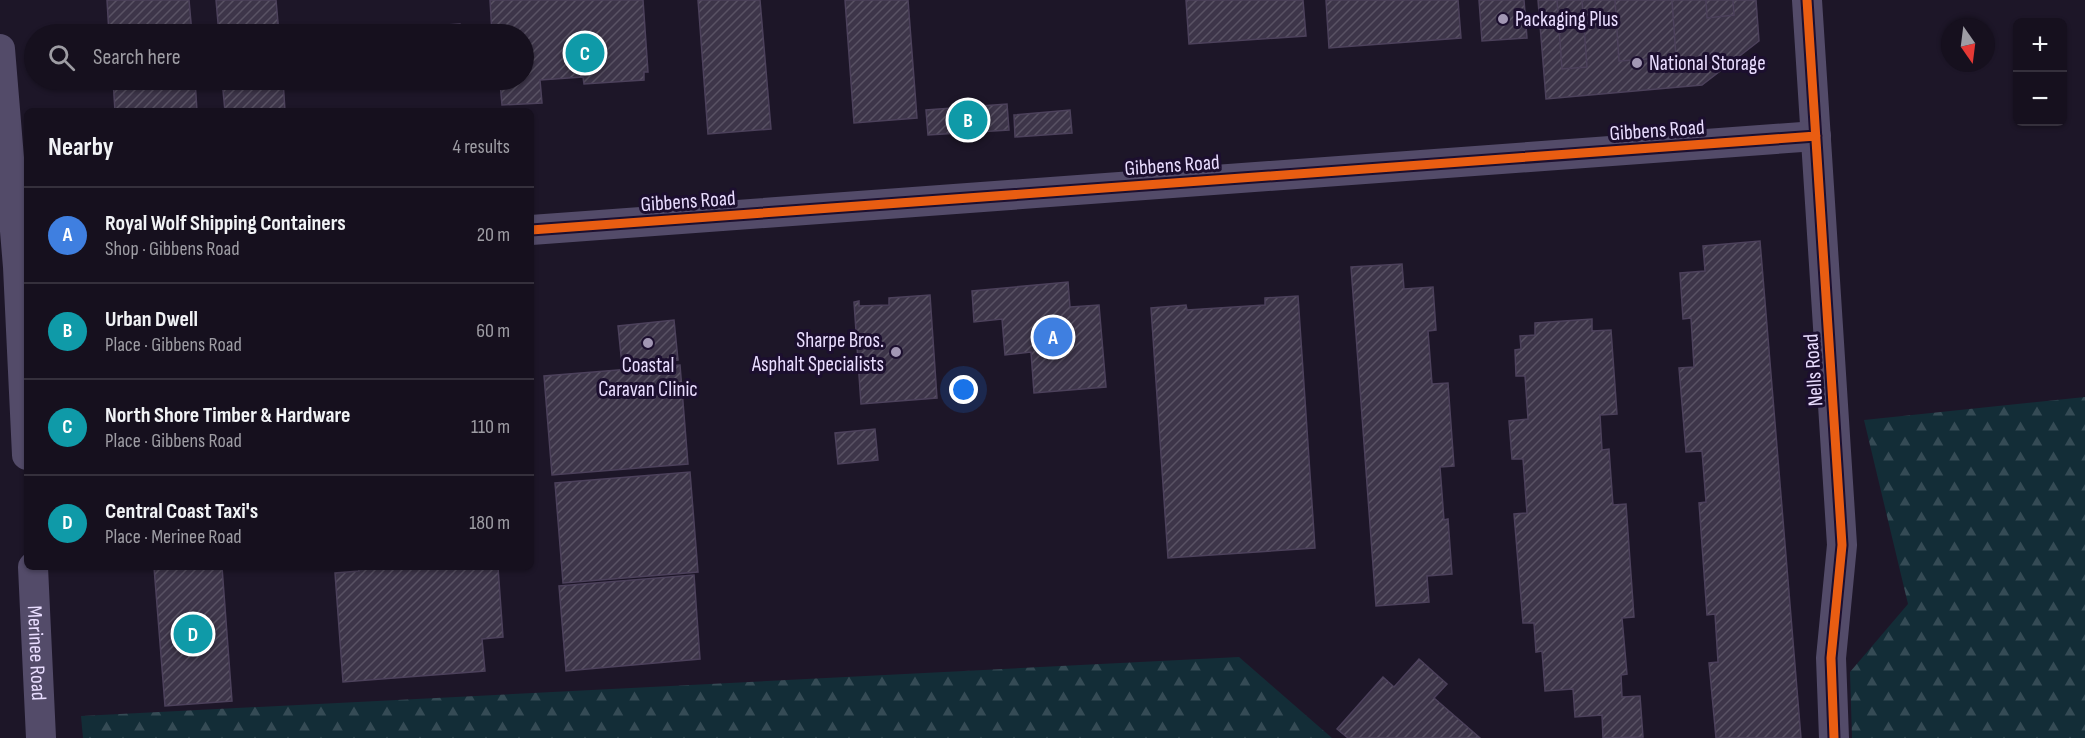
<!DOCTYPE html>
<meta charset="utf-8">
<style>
body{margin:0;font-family:"Sofia Sans Condensed",sans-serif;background:#231e2b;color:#f1f3f6}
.controls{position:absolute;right:18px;top:18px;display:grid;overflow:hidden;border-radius:9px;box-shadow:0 2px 4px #0004}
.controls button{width:54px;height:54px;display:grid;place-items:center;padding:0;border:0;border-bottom:2px solid #35303c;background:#16101e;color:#f1f3f6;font:30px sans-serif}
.compass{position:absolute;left:1941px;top:18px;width:54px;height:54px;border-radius:50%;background:#16101e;box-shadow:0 2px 4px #0004;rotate:166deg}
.you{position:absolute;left:964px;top:390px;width:21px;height:21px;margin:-15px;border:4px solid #fff;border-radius:50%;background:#1a73e8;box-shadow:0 0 0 9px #1a73e833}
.badge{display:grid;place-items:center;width:39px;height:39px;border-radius:50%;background:#8c9099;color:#fff;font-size:20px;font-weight:700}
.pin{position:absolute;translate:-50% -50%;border:3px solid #fff;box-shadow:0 2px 6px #0006}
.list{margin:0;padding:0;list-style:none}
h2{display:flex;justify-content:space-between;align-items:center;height:78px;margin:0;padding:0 24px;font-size:26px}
h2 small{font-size:20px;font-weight:400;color:#9e9da4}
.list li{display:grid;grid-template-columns:39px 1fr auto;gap:18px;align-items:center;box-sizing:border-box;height:96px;padding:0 24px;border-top:2px solid #35303c}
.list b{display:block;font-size:22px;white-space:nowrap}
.list p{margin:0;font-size:20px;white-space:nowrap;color:#9e9da4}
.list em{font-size:20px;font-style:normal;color:#9e9da4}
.icon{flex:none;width:33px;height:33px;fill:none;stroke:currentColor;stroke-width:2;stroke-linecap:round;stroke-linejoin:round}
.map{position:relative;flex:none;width:2085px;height:738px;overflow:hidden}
.search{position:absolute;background:#16101e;box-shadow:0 2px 4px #0004;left:24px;top:24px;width:510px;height:66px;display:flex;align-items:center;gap:15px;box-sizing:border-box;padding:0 21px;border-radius:33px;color:#9e9da4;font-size:22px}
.panel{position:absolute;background:#16101e;box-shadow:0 2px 4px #0004;left:24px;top:108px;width:510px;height:462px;border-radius:9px}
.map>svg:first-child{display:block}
</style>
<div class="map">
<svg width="2085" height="738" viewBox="0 0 2085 738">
<defs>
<pattern id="forest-firs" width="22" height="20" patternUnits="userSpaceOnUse" patternTransform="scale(1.5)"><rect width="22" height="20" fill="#132d37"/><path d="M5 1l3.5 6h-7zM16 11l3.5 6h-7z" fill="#354b55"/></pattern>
<pattern id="building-hatch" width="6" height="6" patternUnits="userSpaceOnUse" patternTransform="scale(1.5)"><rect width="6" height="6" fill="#3d3549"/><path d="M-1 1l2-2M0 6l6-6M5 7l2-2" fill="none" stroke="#595264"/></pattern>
</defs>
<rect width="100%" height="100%" fill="#1d1628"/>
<path fill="url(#forest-firs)" d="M2085 397V738H1852L1850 672 1908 604 1864 420Z
M1239 657 1332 738H83L81 716Z"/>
<path fill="url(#building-hatch)" stroke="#4c415b" stroke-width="1.5" d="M107 0H189L192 34H109Z
M216 0H276L279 34H219Z
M490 0H643L648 72H644V80L584 84 583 77 540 80 542 103 502 105 500 83 496 84V80H524V34H492Z
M698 0H760L771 129 708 134Z
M845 0H908L917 118 854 123Z
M1186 0H1303L1306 36 1189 44Z
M1326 0H1458L1461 38 1329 48Z
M1479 0H1524L1527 38 1482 41Z
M1538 0H1756L1759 41 1702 85 1546 99Z
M1557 0H1582L1587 67 1562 69Z
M1615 0H1672L1676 57 1619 61Z
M1706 0H1733L1734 15 1707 18Z
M460 24 461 34H311Z
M113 80H195L197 111H115Z
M222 80H283L285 111H225Z
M310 80H446L311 89Z
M1007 104 1009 130 928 135 926 110Z
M1070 110 1072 133 1015 137 1014 115Z
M1760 241 1801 738H1716L1709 663 1718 662 1715 614 1707 615 1699 503 1706 502 1702 451 1686 452 1679 368 1694 367 1691 318 1683 319 1680 273 1705 271 1703 246Z
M1402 264 1404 289 1433 287 1436 330 1428 331 1432 384 1448 383 1454 466 1440 467 1444 520 1448 519 1452 574 1427 576 1429 602 1376 606 1351 267Z
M1068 282 1070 307 1099 305 1106 387 1034 393 1031 352 1005 355 1002 319 974 322 972 291Z
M930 295 937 398 861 404 854 302 859 301V306L889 305V298Z
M1298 296 1315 548 1168 558 1151 308 1186 305 1187 310 1265 305V298Z
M1592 319V331L1611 330 1617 414 1600 415 1602 450 1609 449 1613 505 1626 504 1634 617 1622 618 1627 674 1621 675 1622 697 1640 696 1643 737 1603 738 1602 715 1575 717 1573 689 1545 691 1542 651 1536 652 1534 623H1523L1514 514 1527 513 1523 459H1512L1509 421 1528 419 1525 376H1516L1515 350 1521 349 1520 336 1535 335V323Z
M674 320 678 360 622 365 618 326Z
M680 365 688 464 552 475 544 376Z
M875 429 878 460 838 464 835 433Z
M690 472 698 572 563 583 555 483Z
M154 567H222L232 701 165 706Z
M358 567H498L503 637 482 639 485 671 343 682 335 573 359 571Z
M694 575 700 659 566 671 559 586Z
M1419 659 1447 684 1434 698 1480 738H1348L1337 729 1383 677 1394 687Z"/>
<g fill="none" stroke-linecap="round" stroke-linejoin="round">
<g stroke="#534b69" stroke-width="30">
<path d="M1807 0 1842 545 1831 658 1834 738"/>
<path d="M0 49 18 267 27 455"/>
<path d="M531 230 1816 136"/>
<path id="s1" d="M33 567 41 738"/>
</g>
<defs>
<path id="cycleway" d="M1807 0 1842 545 1831 658 1834 738
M531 230 1816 136"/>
</defs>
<use href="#cycleway" stroke="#1c0f2f" stroke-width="13"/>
<use href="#cycleway" stroke="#e95d12" stroke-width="9"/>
</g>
<g fill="#a297b4" stroke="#1c0f2f" stroke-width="2">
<circle cx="1503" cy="19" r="6"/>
<circle cx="1637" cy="63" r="6"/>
<circle cx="648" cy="343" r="6"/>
<circle cx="896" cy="352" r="6"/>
</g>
<g text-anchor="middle" stroke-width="6" stroke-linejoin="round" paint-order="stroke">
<g font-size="21" fill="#e9ddff" stroke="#1c0f2f" text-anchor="start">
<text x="1515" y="26">Packaging Plus</text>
<text x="1649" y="70">National Storage</text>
<text x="884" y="347" text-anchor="end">Sharpe Bros.<tspan x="884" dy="24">Asphalt Specialists</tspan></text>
<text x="648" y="372" text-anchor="middle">Coastal<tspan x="648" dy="24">Caravan Clinic</tspan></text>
</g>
<g font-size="21" fill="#e9ddff" stroke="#1c0f2f">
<text transform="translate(1657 130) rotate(-4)" y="7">Gibbens Road</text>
<text transform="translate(1172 165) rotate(-4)" y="7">Gibbens Road</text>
<text transform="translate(688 201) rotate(-4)" y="7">Gibbens Road</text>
<text transform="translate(1813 370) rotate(-94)" y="7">Nells Road</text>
<text dy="7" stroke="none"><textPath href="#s1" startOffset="86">Merinee Road</textPath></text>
</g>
</g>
</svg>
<div class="controls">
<button>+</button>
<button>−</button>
</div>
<svg class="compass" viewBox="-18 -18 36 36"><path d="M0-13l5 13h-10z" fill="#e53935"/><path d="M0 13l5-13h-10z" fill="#9e9da4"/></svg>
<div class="you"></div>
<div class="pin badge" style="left:1053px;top:337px;background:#3f7fe0">A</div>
<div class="pin badge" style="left:968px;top:120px;background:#0f9aa8">B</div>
<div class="pin badge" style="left:585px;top:53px;background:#0f9aa8">C</div>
<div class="pin badge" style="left:193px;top:634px;background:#0f9aa8">D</div>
<div class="search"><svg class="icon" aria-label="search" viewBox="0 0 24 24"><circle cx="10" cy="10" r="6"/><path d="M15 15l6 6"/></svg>Search here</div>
<section class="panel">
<h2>Nearby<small>4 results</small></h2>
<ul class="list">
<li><span class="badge" style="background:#3f7fe0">A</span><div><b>Royal Wolf Shipping Containers</b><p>Shop · Gibbens Road</p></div><em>20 m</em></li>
<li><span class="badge" style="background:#0f9aa8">B</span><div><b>Urban Dwell</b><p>Place · Gibbens Road</p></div><em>60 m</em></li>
<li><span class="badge" style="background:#0f9aa8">C</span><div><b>North Shore Timber &amp; Hardware</b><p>Place · Gibbens Road</p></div><em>110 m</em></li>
<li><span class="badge" style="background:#0f9aa8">D</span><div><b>Central Coast Taxi's</b><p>Place · Merinee Road</p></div><em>180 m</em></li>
</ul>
</section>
</div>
